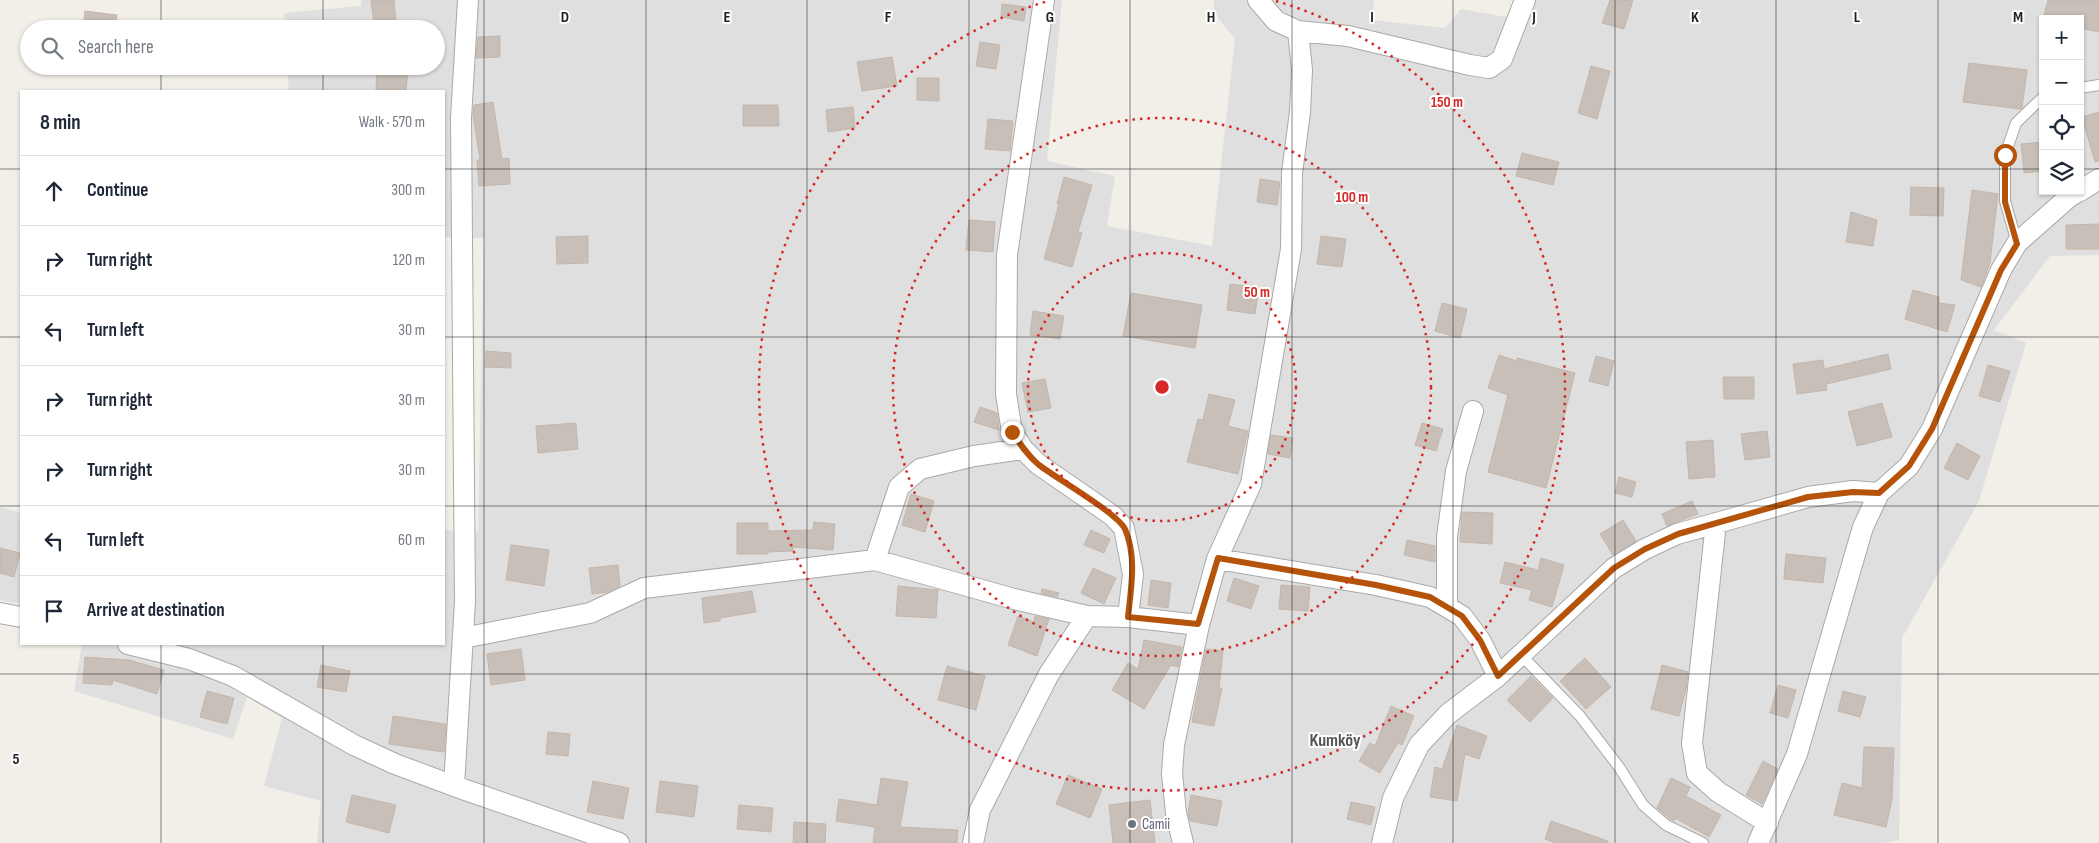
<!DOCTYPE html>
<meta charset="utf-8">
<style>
body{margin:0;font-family:"Sofia Sans Condensed",sans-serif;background:#f2f2f3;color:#1f2937}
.controls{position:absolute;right:15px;top:15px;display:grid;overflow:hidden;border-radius:0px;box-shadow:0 1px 4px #0004}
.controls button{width:45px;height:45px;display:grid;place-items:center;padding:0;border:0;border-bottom:1px solid #e0e1e3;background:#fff;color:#1f2937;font:25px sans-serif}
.stop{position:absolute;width:15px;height:15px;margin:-11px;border:4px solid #b45309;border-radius:50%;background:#fff}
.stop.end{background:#b45309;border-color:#fff;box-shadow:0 1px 5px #0008}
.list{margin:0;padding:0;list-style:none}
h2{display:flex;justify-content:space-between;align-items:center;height:65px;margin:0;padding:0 20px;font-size:21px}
h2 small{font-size:16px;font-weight:400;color:#747a83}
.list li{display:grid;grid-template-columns:32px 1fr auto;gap:15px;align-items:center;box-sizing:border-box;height:70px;padding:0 20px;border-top:1px solid #e0e1e3}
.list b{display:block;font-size:19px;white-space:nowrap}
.list em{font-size:16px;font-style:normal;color:#747a83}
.icon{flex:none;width:28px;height:28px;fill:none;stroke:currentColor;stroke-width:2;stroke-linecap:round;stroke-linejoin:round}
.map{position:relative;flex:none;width:2099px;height:843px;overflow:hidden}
.search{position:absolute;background:#fff;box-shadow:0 1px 4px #0004;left:20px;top:20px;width:425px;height:55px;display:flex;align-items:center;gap:12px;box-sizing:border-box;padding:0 18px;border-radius:28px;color:#747a83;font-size:19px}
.panel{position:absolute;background:#fff;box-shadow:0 1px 4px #0004;left:20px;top:90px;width:425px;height:555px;border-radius:0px}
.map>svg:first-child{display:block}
</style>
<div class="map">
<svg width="2099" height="843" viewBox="0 0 2099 843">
<rect width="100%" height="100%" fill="#f2efe9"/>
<path fill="#e0dfdf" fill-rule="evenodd" d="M361 0H1062L1047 161 1115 176 1107 226 1212 246 1235 39 1214 13V0H1374L1372 20 1445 28 1461 9 1529 21V0H2099V255L2050 256 1994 330 2026 343 1979 501 1902 638 1899 840 1883 843H317L321 801 264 786 282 718 247 697 233 739 74 691 82 644H444V530L478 531 484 238 444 237V91H289L287 66H436V29H285L284 13 361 6ZM2043 19H2080V191H2043Z
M0 507 21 513V604L0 600Z"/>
<path fill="#c7bfb8" stroke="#c4b6ab" d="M371 0H394L396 23 374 25Z
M1610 0H1633L1624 29 1602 23Z
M2048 0H2099V32L2080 28V19H2043Z
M1002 4 1026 7 1024 21 1001 17Z
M85 11 117 15 115 29H83Z
M500 36V57L476 58 478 37Z
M980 42 1000 45 996 69 976 66Z
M892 57 897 86 862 91 857 62Z
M1969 63 2027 70 2022 108 2020 109 1963 102Z
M377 66 408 68 406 91H376Z
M1591 66 1610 71 1597 119 1578 113Z
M917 78H939V101L917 100Z
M493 102 502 159 509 158 510 184 479 186 477 160H480L473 114 474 105Z
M743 105H778L779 126H743Z
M853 107 855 128 828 132 826 110Z
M2099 112V161L2095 162 2082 117Z
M988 119 1013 121 1010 151 985 149Z
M2043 142V171L2024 173 2021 144Z
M1522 153 1559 162 1553 185 1516 176Z
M1064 177 1092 185 1078 232 1082 233 1072 267 1044 259 1059 204H1057Z
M1260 179 1280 182 1277 205 1257 202Z
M1911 187 1944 188 1943 216 1910 215Z
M1972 190 1998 194 1990 263 1981 287 1961 280Z
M1851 212 1877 220 1873 246 1846 242Z
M969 220 995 222 993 252 966 250Z
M2099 224V249H2066V225Z
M588 236V263L557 264 556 237Z
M1321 236 1346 239 1342 267 1317 264Z
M1230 284 1259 288 1255 314 1227 310Z
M1913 290 1939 297V303L1955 305 1947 332 1905 319Z
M1131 293 1202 305 1195 348 1123 336Z
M1442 303 1467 309 1460 338 1435 331Z
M1033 311 1064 316 1060 339 1030 335Z
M486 351 511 353V368L485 367Z
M1888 354 1891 369 1826 384 1827 390 1797 394 1793 364 1823 360 1824 369Z
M1499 355 1517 361V358L1575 373 1546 488 1488 472 1508 395 1488 388Z
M1596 356 1614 361 1608 386 1589 381Z
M1988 365 2010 371 2000 402 1979 396Z
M1723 377H1754V399H1724Z
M1045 379 1051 408 1028 412 1022 383Z
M1209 394 1235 400 1228 426 1248 431 1238 474 1187 462 1198 419 1203 420Z
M1882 403 1892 437 1857 446 1848 412Z
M980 407 997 413 999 430 974 422Z
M576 423 578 449 538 453 536 426Z
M1422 423 1443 429 1436 451 1415 445Z
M1767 431 1770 457 1745 460 1741 434Z
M1271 435 1293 438 1290 458 1268 454Z
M1713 440 1715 477 1689 479 1686 442Z
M1957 443 1980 456 1968 480 1944 468Z
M1619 477 1636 482 1632 497 1615 493Z
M911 494 934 501 925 532 902 525Z
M1692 501 1698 514 1667 526 1662 514Z
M1462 512 1493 513 1492 544 1460 542Z
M1623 520 1636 541 1613 555 1600 534Z
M814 522 835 524 833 550 793 547V551L768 552V554H737V523H768V531L813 530Z
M1091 530 1110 539 1104 553 1084 545Z
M1407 540 1435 546V562L1404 555Z
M511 545 549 550 544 586 506 580Z
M0 548 20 553 14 577 0 573Z
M1786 554 1826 558 1823 583 1784 579Z
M1541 558 1564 565 1552 607 1529 600 1532 590 1500 583 1505 562 1538 570Z
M618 565 620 586 607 592 592 594 589 568Z
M1093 568 1116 578 1104 604 1081 593Z
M1234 578 1259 586 1251 609 1227 601Z
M1151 580 1171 583 1168 608 1148 605Z
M1281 585 1310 587 1308 611 1279 609Z
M898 586 938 590 936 618 896 616Z
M1042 589 1059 593 1057 597 1041 593Z
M752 591 756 612 720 618V621L704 623 702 598Z
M1018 616 1034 622 1035 616 1049 619 1037 656 1008 645Z
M1144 640 1182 647 1178 667 1171 665 1144 709 1112 690 1128 663 1138 669Z
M521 649 525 680 491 685 487 654Z
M1206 649 1223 651 1219 688H1222L1214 726 1192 722Z
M85 657 129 660 164 670 157 694 113 680 112 685 83 683Z
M1585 658 1611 687 1586 709 1560 681Z
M321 665 350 671 346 692 317 687Z
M1662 665 1688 672 1686 689 1679 716 1651 709Z
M947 666 985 676 976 710 938 700Z
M1531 676 1553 698 1530 722 1507 700Z
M1778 685 1796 690 1788 718 1770 713Z
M207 691 234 698 227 724 200 717Z
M1843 691 1866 697 1860 717 1838 711Z
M1391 706 1414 716 1402 745 1398 743 1380 773 1359 761 1370 743 1375 746Z
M393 716 446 724 444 752 389 744Z
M1457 725 1487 736 1479 759 1465 754 1457 801 1430 797 1435 767 1442 769Z
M548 732 570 734 568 756 546 754Z
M1864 747 1894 748 1892 799 1886 827 1834 815 1842 783 1862 788Z
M1763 761 1778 769 1762 804 1746 795Z
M1068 775 1102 789 1090 818 1056 804Z
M881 778 908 782 900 827 958 830 957 843H873L875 827 836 821 839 799 877 805Z
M1671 778 1690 787 1686 796 1721 815 1709 837 1675 818 1674 821 1669 818 1657 808Z
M593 781 629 788 623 819 587 812Z
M660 781 698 786 694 817 656 812Z
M352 795 396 805 389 833 346 822Z
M1191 795 1222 801 1217 826 1190 821 1188 812Z
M1150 800 1155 843H1113L1109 805Z
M1351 802 1375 807 1371 825 1347 819Z
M739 805 773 808 771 832 737 829Z
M1551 821 1608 841V843H1556L1545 839Z
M794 822 826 824 825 843H793Z"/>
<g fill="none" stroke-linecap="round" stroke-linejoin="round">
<defs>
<path id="lane" d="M2080 88 2099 85
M2017 243 2005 201V155L2016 123 2043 97
M1521 655 1580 716 1619 767 1643 805 1666 825 1703 843"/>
<path id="street" d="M1044 0 1007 255 1006 394 1012 432 1023 449 1038 464 1113 516 1124 528 1133 574 1128 617
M1298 31 1348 36 1470 65 1489 68 1502 59 1525 0
M2080 191 2099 179
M1716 523 1692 743 1697 773 1718 792 1768 823
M1217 559 1376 585 1430 597 1462 616 1480 640 1498 676
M875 560 1014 599 1087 616
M1447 606V537L1456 471 1473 411
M0 613 21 617
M463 638 590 613 644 588 875 560 899 487 920 469 974 456 1023 449
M128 644 189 659 233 676 354 745 395 764 454 786 619 843
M454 786 465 601 461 118 468 0
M973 843 980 810 1049 674 1087 616 1128 617 1199 625
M1183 843 1176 813 1172 774 1174 745 1199 625 1217 559 1251 484 1291 249 1292 173 1300 112 1302 70 1298 31 1276 21 1258 0
M1382 843 1393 798 1419 745 1448 714 1498 676 1614 568 1645 549 1677 534 1731 519 1808 497 1853 491 1879 493 1909 466 1932 429 2001 270 2017 243 2069 197 2079 191
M1758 843 1797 754 1863 527 1879 493"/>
</defs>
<use href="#lane" stroke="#a9a9a9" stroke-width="12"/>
<use href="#street" stroke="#a9a9a9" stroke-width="22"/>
<use href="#lane" stroke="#fff" stroke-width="10"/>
<use href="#street" stroke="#fff" stroke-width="20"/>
</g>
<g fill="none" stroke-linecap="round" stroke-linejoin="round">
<path stroke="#b45309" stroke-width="6" d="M1012 432C1020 444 1028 456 1039 465 1056 478 1117 513 1125 529 1137 557 1131 588 1128 617L1198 624 1218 558 1376 585 1430 597 1462 616 1480 640 1498 676 1614 568 1645 549 1678 534 1808 497 1853 492 1879 493 1909 466 1932 429 2001 270 2017 244 2005 202V155"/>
</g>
<path fill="none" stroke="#222" stroke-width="1" stroke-opacity="0.55" d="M161 0V29M323 0V29M484 0V843M646 0V843M807 0V843M969 0V843M1130 0V843M1292 0V843M1453 0V843M1615 0V843M1776 0V843M1938 0V843M161 66V91M323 66V91M0 169H21M444 169H2043M2080 169H2099M0 337H21M444 337H2099M0 506H21M444 506H2099M161 644V843M323 644V843M0 674H2099"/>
<g fill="none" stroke="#d62828" stroke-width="2.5" stroke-dasharray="2.5 5">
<circle cx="1162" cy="387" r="134"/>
<circle cx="1162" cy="387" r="269"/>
<path d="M1276 1A403 403 0 1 1 1048 1"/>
</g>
<circle fill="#6b7280" stroke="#fff" stroke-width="2" cx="1132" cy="824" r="5"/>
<g text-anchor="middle" stroke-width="4" stroke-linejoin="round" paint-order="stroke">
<g font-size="15" fill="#5b616d" stroke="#fff" text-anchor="start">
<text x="1142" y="829">Camii</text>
</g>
<g font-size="18" font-weight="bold" fill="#555" stroke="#fff">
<text x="1335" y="746">Kumköy</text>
</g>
</g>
<g font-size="16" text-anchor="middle" font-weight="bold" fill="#222" stroke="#fff" stroke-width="4" stroke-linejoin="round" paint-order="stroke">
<text x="565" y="22">D</text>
<text x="727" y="22">E</text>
<text x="888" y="22">F</text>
<text x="1050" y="22">G</text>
<text x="1211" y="22">H</text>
<text x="1372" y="22">I</text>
<text x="1534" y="22">J</text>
<text x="1695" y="22">K</text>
<text x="1857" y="22">L</text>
<text x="2018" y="22">M</text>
<text x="16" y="764">5</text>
</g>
<circle cx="1162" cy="387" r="8" fill="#d62828" stroke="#fff" stroke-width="2.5"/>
<g font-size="15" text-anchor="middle" font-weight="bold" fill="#d62828" stroke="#fff" stroke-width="4" stroke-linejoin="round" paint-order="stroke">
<text x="1447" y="107">150 m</text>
<text x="1352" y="202">100 m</text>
<text x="1257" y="297">50 m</text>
</g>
</svg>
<div class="controls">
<button>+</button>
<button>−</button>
<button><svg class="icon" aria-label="locate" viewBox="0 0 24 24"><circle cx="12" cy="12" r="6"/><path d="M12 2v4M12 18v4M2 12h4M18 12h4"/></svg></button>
<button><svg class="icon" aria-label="layers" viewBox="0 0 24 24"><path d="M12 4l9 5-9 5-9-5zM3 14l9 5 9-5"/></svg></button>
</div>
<div class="stop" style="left:2005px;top:155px"></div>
<div class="stop end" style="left:1012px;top:432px"></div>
<div class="search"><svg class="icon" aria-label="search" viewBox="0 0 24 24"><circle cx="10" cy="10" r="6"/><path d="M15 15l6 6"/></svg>Search here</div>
<section class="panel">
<h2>8 min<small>Walk · 570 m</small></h2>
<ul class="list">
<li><svg class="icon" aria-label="ahead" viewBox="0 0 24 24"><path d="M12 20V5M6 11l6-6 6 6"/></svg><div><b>Continue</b></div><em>300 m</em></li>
<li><svg class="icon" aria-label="right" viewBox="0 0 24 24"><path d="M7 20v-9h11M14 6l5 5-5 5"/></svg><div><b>Turn right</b></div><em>120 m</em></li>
<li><svg class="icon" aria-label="left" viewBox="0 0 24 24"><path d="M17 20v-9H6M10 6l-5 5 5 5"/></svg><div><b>Turn left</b></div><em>30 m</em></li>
<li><svg class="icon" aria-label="right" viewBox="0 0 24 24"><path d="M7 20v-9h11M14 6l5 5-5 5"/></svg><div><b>Turn right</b></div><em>30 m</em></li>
<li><svg class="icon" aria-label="right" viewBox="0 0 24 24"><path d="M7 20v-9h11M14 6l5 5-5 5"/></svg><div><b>Turn right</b></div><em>30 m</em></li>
<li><svg class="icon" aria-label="left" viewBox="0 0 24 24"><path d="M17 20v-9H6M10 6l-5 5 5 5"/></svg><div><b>Turn left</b></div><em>60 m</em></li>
<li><svg class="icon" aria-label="arrive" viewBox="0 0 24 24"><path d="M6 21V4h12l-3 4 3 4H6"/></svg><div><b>Arrive at destination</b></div></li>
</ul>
</section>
</div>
